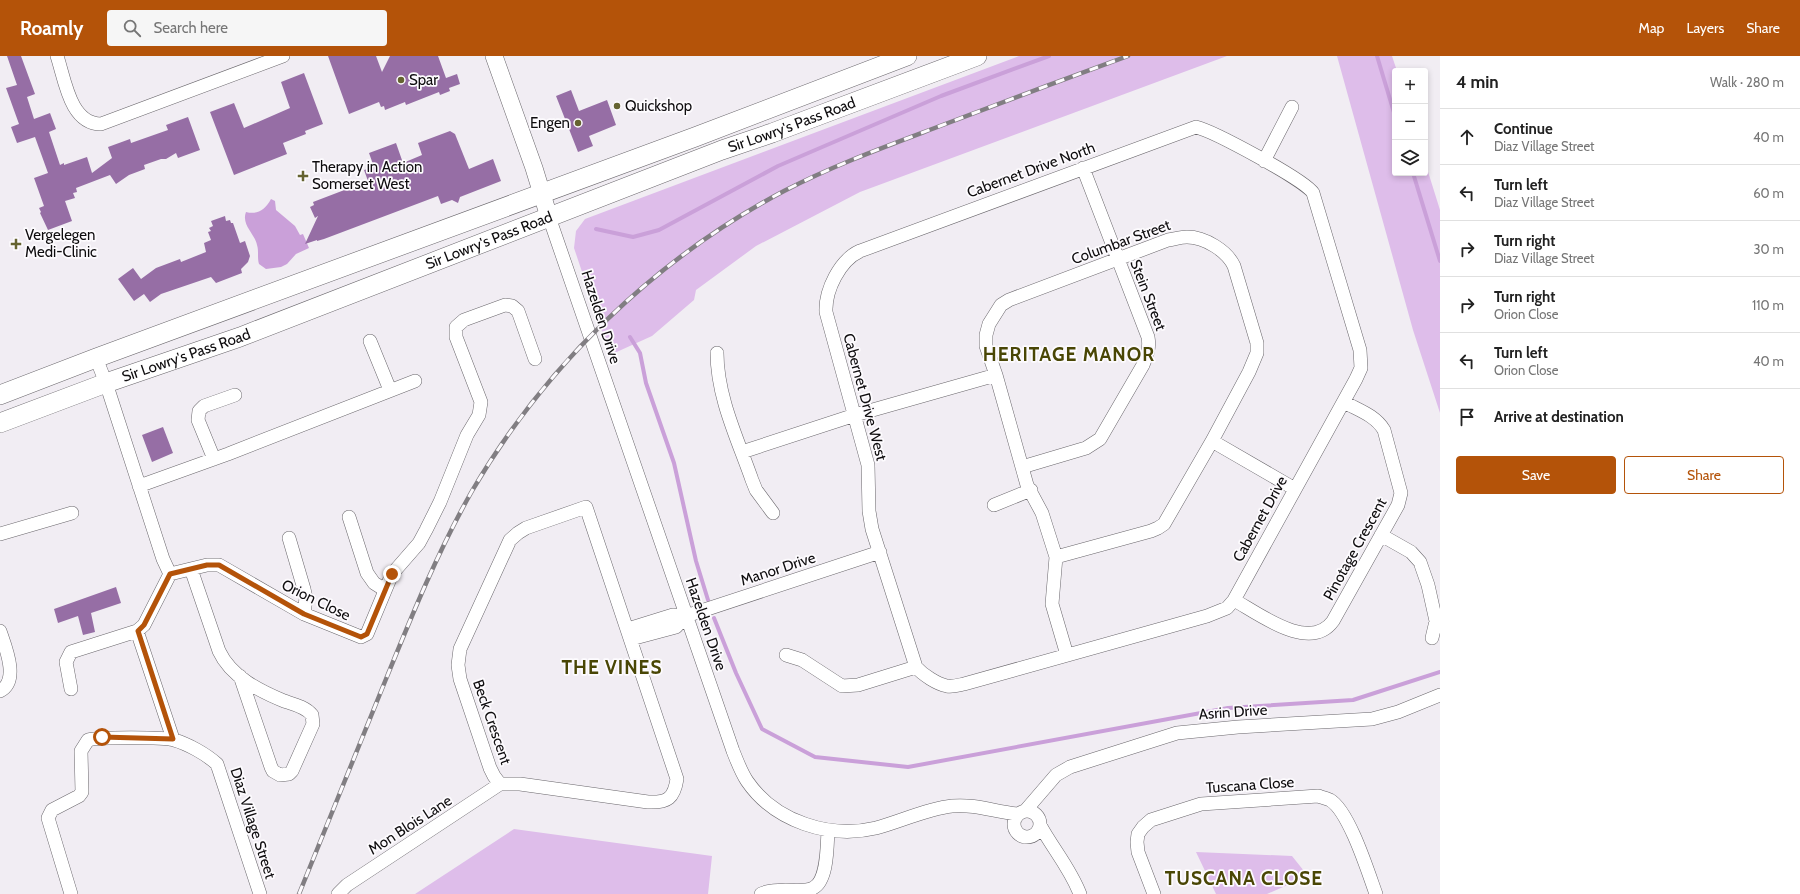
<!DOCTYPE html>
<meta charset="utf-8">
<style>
body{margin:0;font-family:Cabin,sans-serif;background:#f6f6f6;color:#222}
.controls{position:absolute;right:12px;top:12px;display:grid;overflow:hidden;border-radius:4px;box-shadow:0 2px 6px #0003}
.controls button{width:36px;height:36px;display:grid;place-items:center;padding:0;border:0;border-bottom:1px solid #e0e0e0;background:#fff;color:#222;font:20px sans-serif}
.stop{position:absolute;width:12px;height:12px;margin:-9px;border:3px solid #b45309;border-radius:50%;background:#fff}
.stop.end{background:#b45309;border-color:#fff;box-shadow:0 1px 4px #0008}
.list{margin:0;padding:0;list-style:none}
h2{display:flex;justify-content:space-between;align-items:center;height:52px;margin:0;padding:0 16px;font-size:17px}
h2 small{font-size:13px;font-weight:400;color:#767676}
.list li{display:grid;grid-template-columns:26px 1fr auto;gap:12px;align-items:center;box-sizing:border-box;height:56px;padding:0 16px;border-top:1px solid #e0e0e0}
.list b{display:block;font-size:15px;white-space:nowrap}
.list p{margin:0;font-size:13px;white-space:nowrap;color:#767676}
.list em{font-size:13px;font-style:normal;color:#767676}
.actions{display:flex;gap:8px;padding:12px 16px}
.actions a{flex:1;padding:9px 0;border:1px solid #b45309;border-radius:4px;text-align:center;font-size:14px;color:#b45309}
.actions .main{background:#b45309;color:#fff}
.icon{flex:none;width:22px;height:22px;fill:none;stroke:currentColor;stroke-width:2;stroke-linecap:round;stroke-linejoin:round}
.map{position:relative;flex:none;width:1440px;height:838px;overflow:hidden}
header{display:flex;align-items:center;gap:24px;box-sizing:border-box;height:56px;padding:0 20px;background:#b45309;color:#fff}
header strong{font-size:19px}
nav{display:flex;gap:22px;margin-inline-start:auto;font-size:14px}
.search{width:280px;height:36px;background:#f6f6f6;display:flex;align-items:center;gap:10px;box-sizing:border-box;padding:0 14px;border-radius:4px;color:#767676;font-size:15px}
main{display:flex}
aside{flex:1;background:#fff}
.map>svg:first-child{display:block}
</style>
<header>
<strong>Roamly</strong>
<div class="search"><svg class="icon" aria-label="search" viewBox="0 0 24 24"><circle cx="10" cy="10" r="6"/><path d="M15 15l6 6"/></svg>Search here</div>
<nav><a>Map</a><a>Layers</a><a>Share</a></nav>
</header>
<main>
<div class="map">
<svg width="1440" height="838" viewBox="0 0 1440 838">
<rect width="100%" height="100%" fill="#f1edf3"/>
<path fill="#debdea" d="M1019 0H1227L860 136 756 190 696 234 694 244 652 280 610 299 574 192 576 175 585 163Z
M1337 0H1392L1397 15H1395V117H1425V106L1440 154V357L1413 274Z
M514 773 712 800 708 838H415Z
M1196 796 1292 800 1308 820 1267 838H1216Z"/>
<path fill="#caa0d9" d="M271 143 275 145 276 154 295 170 300 179 303 178 309 192 296 198 287 208 281 211 266 213 259 208C257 202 259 195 257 189 255 178 241 169 246 156 257 159 265 154 271 143Z"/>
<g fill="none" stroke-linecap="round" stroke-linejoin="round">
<path stroke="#caa0d9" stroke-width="4" d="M1377 0 1395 60
M1413 117 1440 205
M596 173 633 181 659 174 778 110 941 40 1049 0
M630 281 640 297 646 327 674 407 696 505 708 544
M714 562 736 617 762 673 815 701 908 711 1228 652 1353 644 1440 616"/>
</g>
<path fill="#966ea5" d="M7 0H21L35 38 27 41 34 63 50 57 56 73 49 76 60 109 64 107V109L87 101 92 117 112 102 108 91 130 83 131 87 168 74 166 69 188 61 200 94 178 102 176 97 166 103H161L144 109 145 113 129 119 116 128 110 119 76 132 77 136 73 137 75 142 65 145 72 165 48 174 40 157 41 156 39 152 44 150 34 122 48 117 35 81 17 87 11 71 19 68 6 32 17 29Z
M328 0H376L382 16 390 0H438L446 22 457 18 460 28 449 32 450 35 440 39 439 36 406 49 405 46 385 54 384 50 381 51 379 46 349 58Z
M304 17 323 68 305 75 306 78 283 87 287 98 234 119 210 56 234 47 244 72 290 52 281 26Z
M571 34 579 55 607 44 616 69 589 80 593 90 578 96 556 40Z
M450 75 455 78 469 113 493 103 501 125 460 141 458 147 452 144 441 148 438 140 324 183 317 185V184L305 188 318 160 315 162 310 151 314 149 313 146 368 125 364 114 374 111 369 97 396 87 403 107 422 99 418 87Z
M225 160 226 165 230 164 231 167H233L240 187 245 185 250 200 248 206 241 213 242 217 216 227 211 221 161 238 150 246 144 238 134 245 118 223 133 212 141 223 156 212 180 203 181 206 206 196 204 187 211 184 208 176 211 175 209 172 213 170 211 165Z
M163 371 173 397 152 406 142 379Z
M116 531 121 547 91 557 95 576 83 579 78 560 58 567 54 553Z"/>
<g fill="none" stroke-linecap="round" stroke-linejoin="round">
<defs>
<path id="minor" d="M57 0C65 24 70 68 101 68L283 0
M1196 71C1213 75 1305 124 1313 137L1360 294 1361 312 1356 323 1234 544 1227 552 1207 560 964 628C959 629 953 631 947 630 937 628 923 619 916 611L872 473 869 455 868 409 826 256C825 234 840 204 860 195Z
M1264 105 1292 51
M549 161 733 695C737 705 741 716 747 725 775 766 830 783 876 772 902 765 926 753 952 750 978 748 994 756 1018 758
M370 285 390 334
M717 297C717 341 738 384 752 424L756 434 773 457
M96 302 106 327 163 503 170 518 207 509H219L304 558 361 581 367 578 392 518 419 487 426 474 440 446 467 379 479 359 481 346 456 281V271L464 264 505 249 512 250 518 255 535 303
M1212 385 1295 433
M742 396 855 359 996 319
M214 403 198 364 199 355 204 350 235 339
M1022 411 1086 392 1100 383 1143 309C1147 299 1150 292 1148 281L1083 112
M139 430 228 398 415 325
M994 449 1031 434
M586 451 677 723C674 742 668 747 648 746L520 728H500L494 720 490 712 460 623 458 609 460 593 510 484 518 477 526 472Z
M349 461 367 517 374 527 385 534
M0 478 72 457
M1381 479 1411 496 1420 506 1428 529 1436 565 1432 582
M289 482 304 533 306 542 304 558
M1056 501 1151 475 1158 472 1164 468 1212 385 1249 316 1257 297V287L1234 210C1227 195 1205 181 1187 181 1181 181 1175 183 1168 184L1009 244 1001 249 989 268 986 279V290L996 319 1027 429 1042 457 1056 501 1052 548 1067 599
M191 513 219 595C231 621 260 635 284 645 293 648 306 651 312 659L313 668 292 715 289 718 280 719 273 715 271 711 240 620
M1234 544C1259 558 1310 597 1333 565L1398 449 1401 437 1384 374C1375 359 1358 354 1344 346
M628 573 673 559 686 560 880 496
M0 575C5 590 20 625 0 635
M137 575 173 683
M631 583 676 571 686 560
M786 599 802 604 842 630 858 629 916 611
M71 633 66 606 71 596 137 575 144 569 170 518
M1014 768a13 13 0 1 1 26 0a13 13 0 1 1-26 0Z
M1025 755 1056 719 1070 711 1177 677 1238 671 1372 663 1398 656 1440 639
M1040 769C1053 793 1070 812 1080 838
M71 838 48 762 52 754 79 740 82 736 81 695 88 684C96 681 166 681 174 684 188 688 206 698 217 708L260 838
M338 838 347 829 500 728
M761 838C768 834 777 835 786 834 794 834 805 836 813 832 828 825 827 789 828 774
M1154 838 1138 796 1137 786 1138 778 1143 771 1151 764 1201 748 1318 740C1321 741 1326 742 1330 744 1349 755 1368 816 1376 838"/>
<path id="tertiary" d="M494 0 534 112 549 161"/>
<g id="secondary">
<path d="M0 339 96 302 695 81 907 0"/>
<path id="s1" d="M0 367 106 327 240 281 722 94 772 77 977 0"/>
</g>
</defs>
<use href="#minor" stroke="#6a676c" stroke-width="14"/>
<use href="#tertiary" stroke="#6a676c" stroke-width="18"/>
<use href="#secondary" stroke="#6a676c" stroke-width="20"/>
<use href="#minor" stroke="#fff" stroke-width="13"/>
<use href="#tertiary" stroke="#fff" stroke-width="17"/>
<use href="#secondary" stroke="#fff" stroke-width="19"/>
<defs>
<path id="rail" d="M299 838C328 766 357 695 386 623 412 559 438 495 472 435 545 310 655 203 784 135 834 109 887 90 940 70 1003 46 1065 23 1128 0"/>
</defs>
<use href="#rail" stroke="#817e82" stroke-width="4.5"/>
<use href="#rail" stroke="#fdfbfe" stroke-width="3" stroke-dasharray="9" stroke-linecap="butt"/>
</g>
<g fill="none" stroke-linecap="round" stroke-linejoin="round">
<path stroke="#b45309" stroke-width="5" d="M102 681 173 683 138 575 144 569 170 518 207 509H219L304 558 361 581 367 578 392 518"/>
</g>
<g fill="#656330" stroke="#fdfbfe" stroke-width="1.5">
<circle cx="401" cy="24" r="4"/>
<circle cx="617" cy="50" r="4"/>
<circle cx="578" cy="67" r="4"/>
<path d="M301 114h4v4h4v4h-4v4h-4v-4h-4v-4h4z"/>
<path d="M14 182h4v4h4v4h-4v4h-4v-4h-4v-4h4z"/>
</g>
<g text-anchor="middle" stroke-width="3.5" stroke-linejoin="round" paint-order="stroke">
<g font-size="15" fill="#0e0c0e" stroke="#fdfbfe" text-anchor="start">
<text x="409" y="29">Spar</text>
<text x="625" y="55">Quickshop</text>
<text x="570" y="72" text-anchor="end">Engen</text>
<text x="312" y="116">Therapy in Action<tspan x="312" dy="17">Somerset West</tspan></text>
<text x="25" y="184">Vergelegen<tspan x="25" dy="17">Medi-Clinic</tspan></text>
</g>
<g font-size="15" fill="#0e0c0e" stroke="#fdfbfe">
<text dy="5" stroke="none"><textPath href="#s1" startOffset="846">Sir Lowry's Pass Road</textPath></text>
<text transform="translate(1031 114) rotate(-20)" y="5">Cabernet Drive North</text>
<text dy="5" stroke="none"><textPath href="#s1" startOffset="522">Sir Lowry's Pass Road</textPath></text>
<text transform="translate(1121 186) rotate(-20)" y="5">Columbar Street</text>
<text transform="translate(1148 239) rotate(69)" y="5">Stein Street</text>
<text transform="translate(601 261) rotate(72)" y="5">Hazelden Drive</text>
<text dy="5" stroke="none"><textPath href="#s1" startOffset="198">Sir Lowry's Pass Road</textPath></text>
<text transform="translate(865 341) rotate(75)" y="5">Cabernet Drive West</text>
<text transform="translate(1260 463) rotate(-61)" y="5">Cabernet Drive</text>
<text transform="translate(1355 493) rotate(-61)" y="5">Pinotage Crescent</text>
<text transform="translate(778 513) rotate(-18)" y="5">Manor Drive</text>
<text transform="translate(316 544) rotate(26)" y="5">Orion Close</text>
<text transform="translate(706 568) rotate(71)" y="5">Hazelden Drive</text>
<text transform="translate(1233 656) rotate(-4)" y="5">Asrin Drive</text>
<text transform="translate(492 666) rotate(71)" y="5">Beck Crescent</text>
<text transform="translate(1250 729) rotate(-4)" y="5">Tuscana Close</text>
<text transform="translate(253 767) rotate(72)" y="5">Diaz Village Street</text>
<text transform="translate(410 769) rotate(-33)" y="5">Mon Blois Lane</text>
</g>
<g font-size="19" font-weight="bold" letter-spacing="1" fill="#494605" stroke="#fdfbfe">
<text x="1069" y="305">HERITAGE MANOR</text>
<text x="612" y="618">THE VINES</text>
<text x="1244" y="829">TUSCANA CLOSE</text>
</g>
</g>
</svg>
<div class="controls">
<button>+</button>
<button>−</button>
<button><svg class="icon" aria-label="layers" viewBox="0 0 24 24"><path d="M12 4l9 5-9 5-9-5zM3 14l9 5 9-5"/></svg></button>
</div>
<div class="stop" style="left:102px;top:681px"></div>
<div class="stop end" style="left:392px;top:518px"></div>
</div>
<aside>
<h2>4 min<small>Walk · 280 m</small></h2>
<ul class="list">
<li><svg class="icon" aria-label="ahead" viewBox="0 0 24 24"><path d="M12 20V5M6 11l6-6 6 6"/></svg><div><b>Continue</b><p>Diaz Village Street</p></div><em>40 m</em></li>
<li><svg class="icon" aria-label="left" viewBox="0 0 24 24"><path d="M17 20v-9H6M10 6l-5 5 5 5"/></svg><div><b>Turn left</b><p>Diaz Village Street</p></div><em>60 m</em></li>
<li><svg class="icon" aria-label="right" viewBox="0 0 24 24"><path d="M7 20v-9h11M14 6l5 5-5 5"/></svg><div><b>Turn right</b><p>Diaz Village Street</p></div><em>30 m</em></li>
<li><svg class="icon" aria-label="right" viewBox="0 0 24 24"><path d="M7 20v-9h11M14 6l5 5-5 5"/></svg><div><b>Turn right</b><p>Orion Close</p></div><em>110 m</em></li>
<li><svg class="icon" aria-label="left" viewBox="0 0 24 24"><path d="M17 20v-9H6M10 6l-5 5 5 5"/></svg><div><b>Turn left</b><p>Orion Close</p></div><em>40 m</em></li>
<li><svg class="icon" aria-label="arrive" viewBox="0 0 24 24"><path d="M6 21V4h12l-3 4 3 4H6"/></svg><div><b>Arrive at destination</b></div></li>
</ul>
<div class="actions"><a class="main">Save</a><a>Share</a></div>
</aside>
</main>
